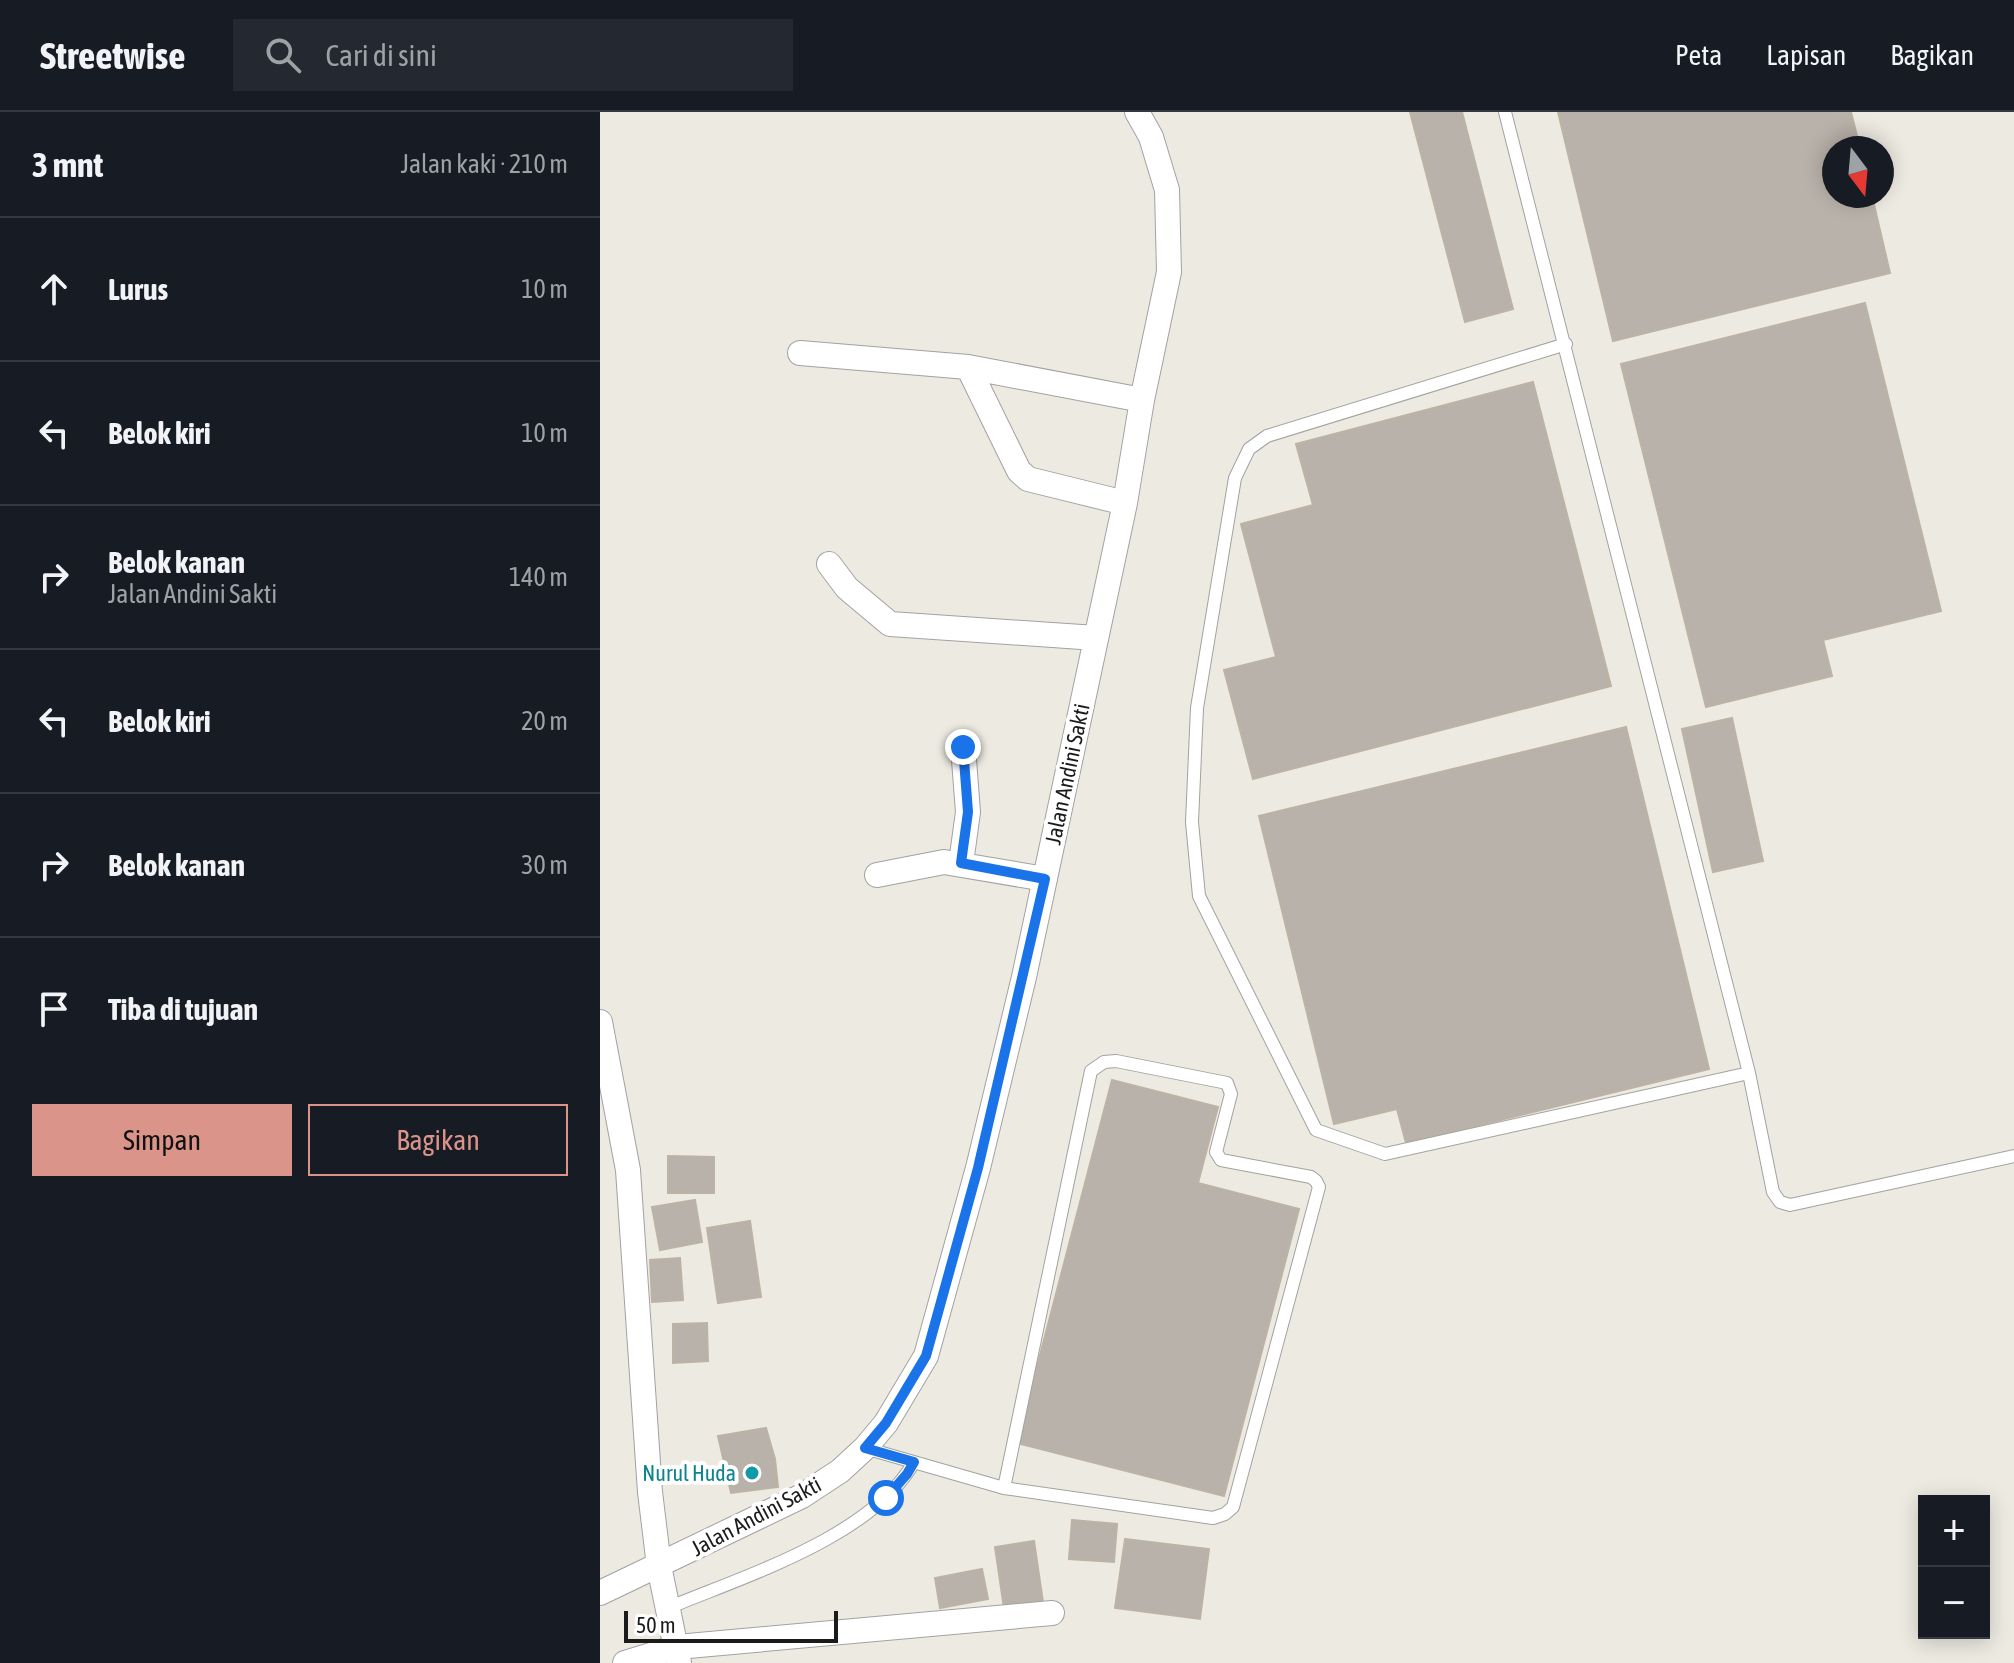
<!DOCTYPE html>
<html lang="id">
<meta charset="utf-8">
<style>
body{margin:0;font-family:"Asap Condensed",sans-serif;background:#242831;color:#f1f3f6}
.controls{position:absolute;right:24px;bottom:24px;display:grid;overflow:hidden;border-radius:0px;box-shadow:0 4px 20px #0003}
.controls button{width:72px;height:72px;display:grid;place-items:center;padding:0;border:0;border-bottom:2px solid #363941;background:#171b24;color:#f1f3f6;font:40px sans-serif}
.compass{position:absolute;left:1222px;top:24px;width:72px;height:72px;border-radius:50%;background:#171b24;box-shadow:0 4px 20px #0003;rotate:164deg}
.scale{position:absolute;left:24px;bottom:20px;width:214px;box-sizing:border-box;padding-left:8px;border:4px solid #1b1b1b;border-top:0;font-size:22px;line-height:28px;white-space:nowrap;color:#1b1b1b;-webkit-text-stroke:6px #fff;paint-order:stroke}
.stop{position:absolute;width:24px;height:24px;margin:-18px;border:6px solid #1a73e8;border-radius:50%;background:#fff}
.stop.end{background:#1a73e8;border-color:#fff;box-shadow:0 2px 8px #0008}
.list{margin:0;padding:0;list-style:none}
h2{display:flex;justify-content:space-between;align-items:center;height:104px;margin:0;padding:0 32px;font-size:34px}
h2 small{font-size:26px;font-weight:400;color:#9ea1a6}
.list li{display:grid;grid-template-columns:52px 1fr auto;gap:24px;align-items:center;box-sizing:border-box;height:144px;padding:0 32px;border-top:2px solid #363941}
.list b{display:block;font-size:30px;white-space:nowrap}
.list p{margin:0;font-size:26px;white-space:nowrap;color:#9ea1a6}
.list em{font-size:26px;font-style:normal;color:#9ea1a6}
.actions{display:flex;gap:16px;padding:24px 32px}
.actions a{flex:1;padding:18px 0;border:2px solid #db948a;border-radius:0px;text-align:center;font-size:28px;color:#db948a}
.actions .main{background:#db948a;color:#111}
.icon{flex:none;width:44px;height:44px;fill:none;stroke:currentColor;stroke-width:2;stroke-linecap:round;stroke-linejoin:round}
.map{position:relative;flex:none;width:1414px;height:1551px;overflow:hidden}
header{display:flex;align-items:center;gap:48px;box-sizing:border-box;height:112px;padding:0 40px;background:#171b24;border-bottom:2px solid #363941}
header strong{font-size:38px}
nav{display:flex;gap:44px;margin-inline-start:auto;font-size:28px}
.search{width:560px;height:72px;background:#242831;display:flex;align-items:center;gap:20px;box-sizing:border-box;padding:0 28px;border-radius:0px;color:#9ea1a6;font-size:30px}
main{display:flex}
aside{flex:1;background:#171b24}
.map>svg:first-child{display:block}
</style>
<header>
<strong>Streetwise</strong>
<div class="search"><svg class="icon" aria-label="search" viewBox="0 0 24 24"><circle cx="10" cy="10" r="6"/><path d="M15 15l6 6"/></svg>Cari di sini</div>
<nav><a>Peta</a><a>Lapisan</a><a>Bagikan</a></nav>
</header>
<main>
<aside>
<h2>3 mnt<small>Jalan kaki · 210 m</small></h2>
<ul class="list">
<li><svg class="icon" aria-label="ahead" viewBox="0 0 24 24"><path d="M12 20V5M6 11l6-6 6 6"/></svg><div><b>Lurus</b></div><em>10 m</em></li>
<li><svg class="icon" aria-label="left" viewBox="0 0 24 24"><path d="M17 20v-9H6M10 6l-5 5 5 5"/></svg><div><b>Belok kiri</b></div><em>10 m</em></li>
<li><svg class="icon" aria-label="right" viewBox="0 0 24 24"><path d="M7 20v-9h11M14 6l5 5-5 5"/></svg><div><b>Belok kanan</b><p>Jalan Andini Sakti</p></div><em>140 m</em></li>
<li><svg class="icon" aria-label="left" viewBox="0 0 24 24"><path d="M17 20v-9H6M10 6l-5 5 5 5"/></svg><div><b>Belok kiri</b></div><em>20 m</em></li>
<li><svg class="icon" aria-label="right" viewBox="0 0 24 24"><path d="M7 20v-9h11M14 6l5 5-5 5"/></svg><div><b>Belok kanan</b></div><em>30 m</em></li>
<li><svg class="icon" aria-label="arrive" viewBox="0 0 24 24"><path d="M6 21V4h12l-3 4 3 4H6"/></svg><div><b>Tiba di tujuan</b></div></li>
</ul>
<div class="actions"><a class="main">Simpan</a><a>Bagikan</a></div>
</aside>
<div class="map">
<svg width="1414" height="1551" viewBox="0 0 1414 1551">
<rect width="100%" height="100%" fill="#eceae1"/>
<path fill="#b9b2aa" stroke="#bdb3a4" stroke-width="2" d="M810 0H862L913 197 865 210Z
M958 0H1251L1260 36H1234V84H1272L1290 161 1013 229Z
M1265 191 1341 499 1223 528 1232 564 1106 595 1021 252Z
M933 270 1011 574 653 667 624 558 676 545 641 412 713 393 696 332Z
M1132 606 1163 749 1113 760 1082 617Z
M1026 615 1109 957 806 1031 797 997 734 1012 659 704Z
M512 968 618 995 598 1071 699 1097 624 1384 417 1331Z
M68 1044 114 1045V1081H68Z
M95 1088 102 1130 60 1138 52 1095Z
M150 1109 161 1185 118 1191 107 1116Z
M80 1146 83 1188 52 1190 50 1148Z
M107 1211 108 1249 73 1251V1212Z
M166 1316 175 1347 178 1375 131 1381 118 1324Z
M472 1408 517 1412 514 1450 469 1447Z
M525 1427 609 1437 600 1507 515 1496Z
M434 1429 444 1497 405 1503 395 1435Z
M382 1457 388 1487 340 1496 335 1466Z"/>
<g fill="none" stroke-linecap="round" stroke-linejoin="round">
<defs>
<path id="lane" d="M905 0 1149 961 1173 1080 1180 1090 1190 1093 1414 1044
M966 232 667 324 649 337 635 366 597 596 592 710 599 784 716 1018 785 1042 1149 961
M265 1336 404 1376 613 1406 625 1402 633 1395 719 1075 716 1069 711 1065 621 1048 616 1040 631 982 627 971 516 949 504 950 491 959 404 1376
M68 1496C144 1464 272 1425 314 1350"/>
<path id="street" d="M200 241 368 255 542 288
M368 255 419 359 428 367 525 391
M229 452 247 476 290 512 496 526
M361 751 368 700 363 635
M277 763 344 750 445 767
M0 910 28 1058 50 1380 59 1454 79 1551
M0 1481 202 1384 240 1359 265 1336 286 1311 326 1244 378 1056 424 865 525 391 542 288 569 160 567 78 551 25 537 0
M25 1551 77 1535 452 1501"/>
</defs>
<use href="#lane" stroke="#a2a2a2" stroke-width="14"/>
<use href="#street" stroke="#a2a2a2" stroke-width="26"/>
<use href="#lane" stroke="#fff" stroke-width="12"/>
<use href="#street" stroke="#fff" stroke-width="24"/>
</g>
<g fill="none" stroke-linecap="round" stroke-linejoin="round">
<path stroke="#1a73e8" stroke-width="10" d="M286 1386 307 1362 314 1350 265 1336 286 1311 326 1244 378 1056 445 767 361 751 368 700 363 635"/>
</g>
<circle fill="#0f9aa8" stroke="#fff" stroke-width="3" cx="152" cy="1361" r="8"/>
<g text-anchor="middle" stroke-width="8" stroke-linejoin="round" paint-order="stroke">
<g font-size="22" fill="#1b1b1b" stroke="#fff">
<text transform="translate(467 662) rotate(-78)" y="8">Jalan Andini Sakti</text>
<text transform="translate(156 1404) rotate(-28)" y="8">Jalan Andini Sakti</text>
</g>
<g font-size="22" fill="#0d838f" stroke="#fff" text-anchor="end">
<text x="136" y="1369">Nurul Huda</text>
</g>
</g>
</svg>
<div class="controls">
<button>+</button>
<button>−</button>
</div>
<svg class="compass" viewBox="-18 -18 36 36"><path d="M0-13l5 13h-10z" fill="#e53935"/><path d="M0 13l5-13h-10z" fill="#9ea1a6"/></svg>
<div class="scale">50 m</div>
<div class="stop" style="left:286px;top:1386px"></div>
<div class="stop end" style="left:363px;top:635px"></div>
</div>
</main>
